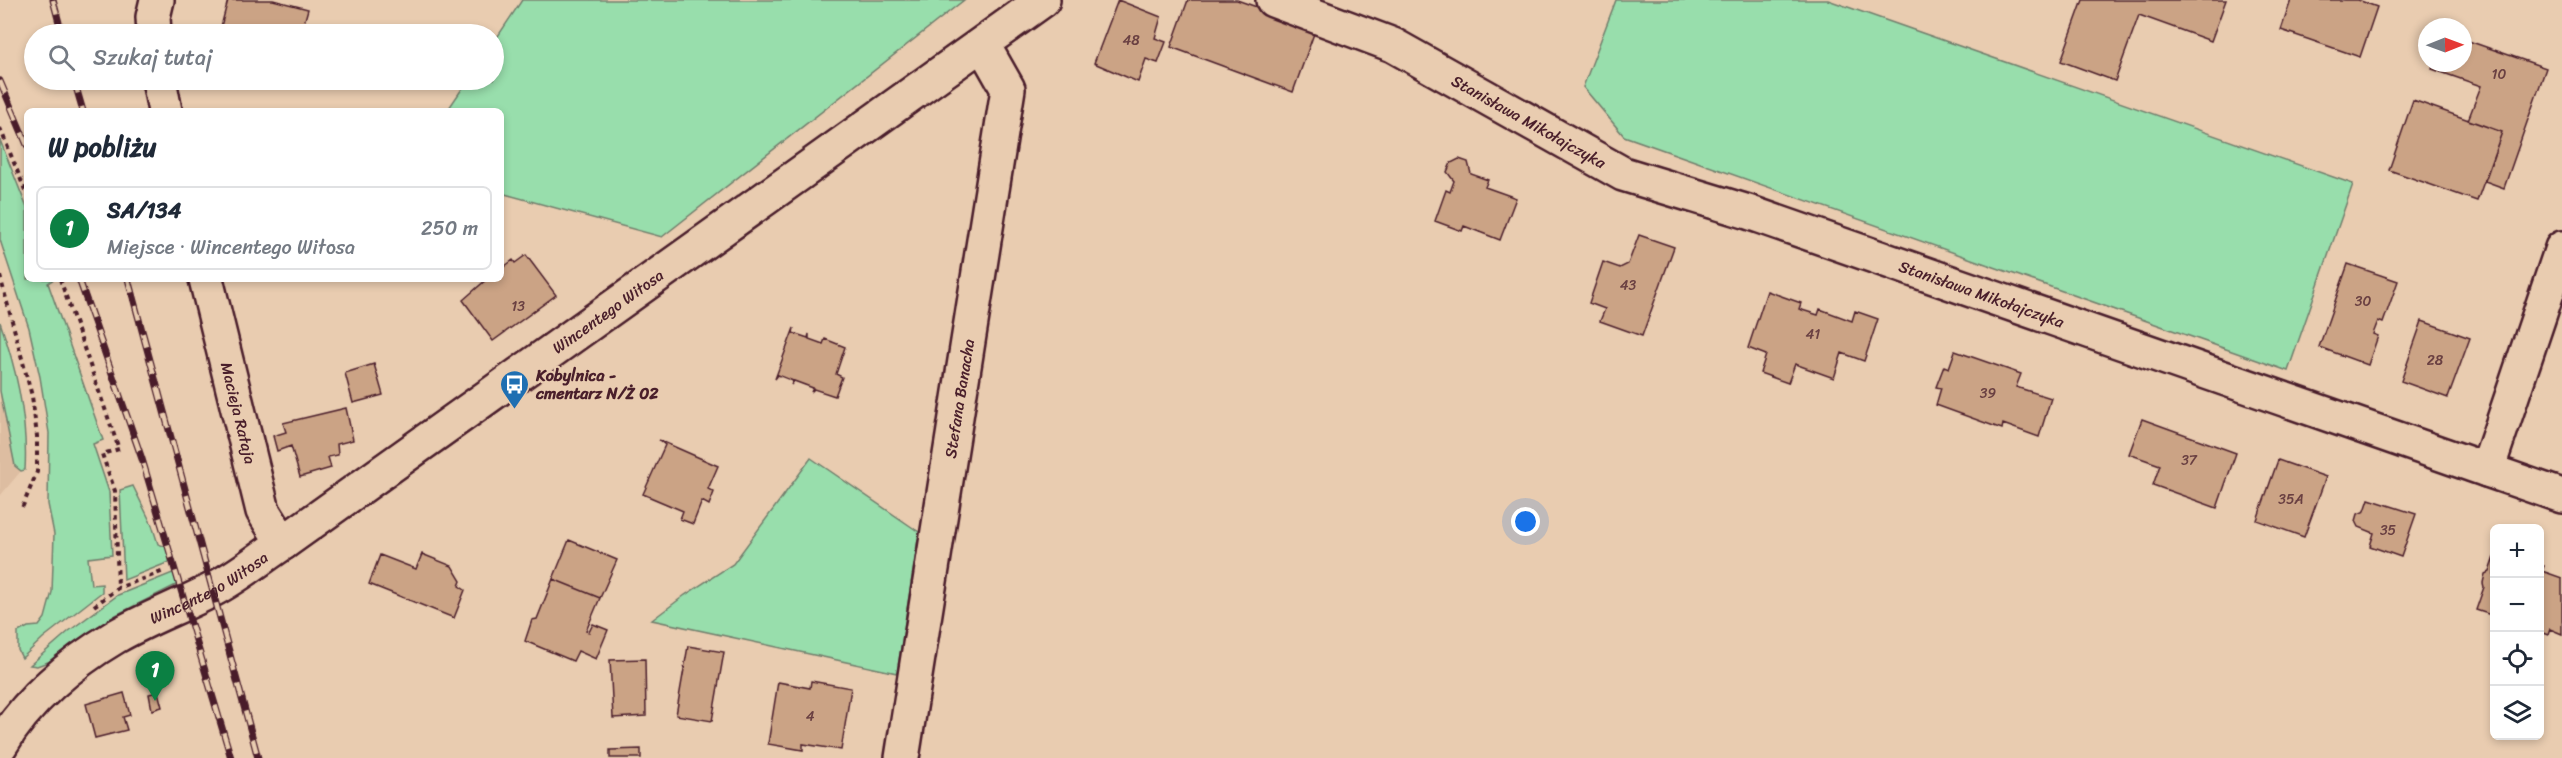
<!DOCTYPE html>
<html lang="pl">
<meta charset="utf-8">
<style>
body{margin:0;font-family:Sriracha,sans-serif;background:#f2f2f3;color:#1f2937}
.controls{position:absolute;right:18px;bottom:18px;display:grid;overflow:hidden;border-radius:9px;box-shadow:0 3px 9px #0003}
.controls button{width:54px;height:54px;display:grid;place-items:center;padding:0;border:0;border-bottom:2px solid #e0e1e3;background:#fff;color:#1f2937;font:30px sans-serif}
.compass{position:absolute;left:2418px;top:18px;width:54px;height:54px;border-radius:50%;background:#fff;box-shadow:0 3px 9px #0003;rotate:89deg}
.you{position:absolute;left:1526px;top:522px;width:21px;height:21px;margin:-15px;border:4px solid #fff;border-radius:50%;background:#1a73e8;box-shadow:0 0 0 9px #1a73e833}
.badge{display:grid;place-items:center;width:39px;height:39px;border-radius:50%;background:#0b8043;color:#fff;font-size:20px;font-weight:700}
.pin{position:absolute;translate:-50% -50px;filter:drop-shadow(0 2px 3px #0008)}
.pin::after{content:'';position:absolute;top:32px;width:21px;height:18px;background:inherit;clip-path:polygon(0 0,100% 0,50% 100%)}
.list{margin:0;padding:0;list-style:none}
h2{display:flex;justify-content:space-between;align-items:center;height:78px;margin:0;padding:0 24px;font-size:26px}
h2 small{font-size:20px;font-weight:400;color:#747a83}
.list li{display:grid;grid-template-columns:39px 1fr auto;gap:18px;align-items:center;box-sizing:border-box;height:84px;margin:0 12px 12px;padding:0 12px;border:2px solid #e0e1e3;border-radius:9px}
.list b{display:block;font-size:22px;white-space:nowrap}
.list p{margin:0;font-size:20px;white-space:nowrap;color:#747a83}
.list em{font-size:20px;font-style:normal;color:#747a83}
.icon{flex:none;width:33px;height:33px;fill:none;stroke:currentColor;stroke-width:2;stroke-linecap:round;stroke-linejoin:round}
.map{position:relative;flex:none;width:2562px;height:758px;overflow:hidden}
.search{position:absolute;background:#fff;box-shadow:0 3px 9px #0003;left:24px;top:24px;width:480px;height:66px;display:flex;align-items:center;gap:15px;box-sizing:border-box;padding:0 21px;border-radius:33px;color:#747a83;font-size:22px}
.panel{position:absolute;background:#fff;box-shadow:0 3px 9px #0003;left:24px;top:108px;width:480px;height:174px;border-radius:9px}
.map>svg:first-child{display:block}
</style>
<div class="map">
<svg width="2562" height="758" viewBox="0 0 2562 758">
<rect width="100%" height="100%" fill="#e9ccb0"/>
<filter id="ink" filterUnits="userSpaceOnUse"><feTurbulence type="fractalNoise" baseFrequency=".0167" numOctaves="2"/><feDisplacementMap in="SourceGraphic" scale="12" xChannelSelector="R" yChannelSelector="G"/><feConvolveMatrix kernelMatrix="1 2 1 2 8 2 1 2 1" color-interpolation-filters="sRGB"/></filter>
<g filter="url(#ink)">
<path fill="#ddbda1" d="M0 391 15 466 21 471 0 496Z"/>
<path fill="#98deac" stroke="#717e6c" stroke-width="1.5" d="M522 0H964L662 237 501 193V111H447L468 80H494V42Z
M1616 0H1828L2353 184 2288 371 1624 136 1583 87Z
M0 140 27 208V279H54L48 283 103 440 93 444 109 492 112 555 88 558 91 585 102 584V592L43 638 22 658 18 650V632L28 627 39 626 45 618 52 592 54 534 48 504 49 433 40 377 29 328 0 240Z
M0 322C17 370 28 419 25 470L21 471 15 466 0 391Z
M811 458 919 532 897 673 652 620 685 595 733 564Z
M133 486 152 525 158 544 167 547 172 561 124 580 120 490Z
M175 572 178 584 116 615 48 662 37 666 30 665 69 631 118 595Z"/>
<path fill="#cba385" stroke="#4a1f2b" stroke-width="1.5" d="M228 0H273L308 9 301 34H219Z
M1118 0 1161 17 1155 38 1166 42 1158 63 1146 59 1138 82 1094 63Z
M1188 0H1237L1316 28 1293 92 1171 47Z
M2083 0H2226L2211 41 2139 15 2115 81 2061 61Z
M2291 0H2358L2377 7 2360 57 2281 30Z
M2463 39 2546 68 2504 188 2485 181 2502 132 2468 120 2481 86 2432 69 2434 63H2463Z
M2413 100 2502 132 2477 201 2389 170Z
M1459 159 1468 162 1471 174 1488 180 1485 187 1516 198 1500 240 1464 226 1462 231 1435 221 1446 190 1450 192 1454 181 1447 172 1451 163Z
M1639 235 1674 247 1642 336 1600 321 1605 309 1589 303 1603 262 1620 268 1628 264Z
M526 255 556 295 493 341 463 300 487 279H501V269L513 260 515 263Z
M2348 264 2398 281 2383 323 2378 321 2373 334 2378 336 2368 365 2319 347Z
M1767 291 1801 303 1799 309 1818 315 1820 309 1852 321 1855 311 1878 319 1864 361 1842 353 1834 378 1795 364 1788 383 1760 373 1766 355 1748 348Z
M2422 321 2470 338 2448 398 2401 381Z
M794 328 793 333 808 338 809 334V339L823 344 825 339 845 347 836 374 842 377 835 396 814 389 811 392 813 388 794 381 791 385 793 381 778 375 775 379Z
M1955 351 2021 374 2016 387 2051 398 2039 437 2003 424 2002 429 1936 405 1941 388 1936 387 1944 366 1949 368Z
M374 364 383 395 353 403 345 373Z
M346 408 353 440 337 444 338 455 328 457 331 468 300 477 291 446 277 451 273 436 286 432 283 423Z
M2142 419 2236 453 2217 508 2153 485 2160 465 2129 454Z
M659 440 718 466 708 489 714 492 709 505 702 501 693 524 680 519 683 511 643 494 665 445Z
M2278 460 2326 477 2304 537 2257 520Z
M2369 499 2416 514 2401 557 2370 546 2374 533 2359 527 2356 521 2358 514 2365 511Z
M569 540 617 560 600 598 553 579Z
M422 554 452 566 461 581 459 586 465 590 454 618 369 584 380 555 416 569Z
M2494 557V616L2476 610 2484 587 2483 583 2485 574 2489 572Z
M2540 565 2544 566 2542 571 2562 578V634L2550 629 2548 635 2540 632Z
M553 579 600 598 586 631 589 632 593 624 608 630 596 659 578 651 573 661 525 641 532 620 537 619Z
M688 646 724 652 712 721 676 715Z
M645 659 646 716 613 718 610 660Z
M811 681 851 688 841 750 803 744V750L768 744 778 682 810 688Z
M158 692 162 707 152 710 149 694Z
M124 693 130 715 123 717 127 730 95 738 86 704Z
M641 749V758H610V750Z"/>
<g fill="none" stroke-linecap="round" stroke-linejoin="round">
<defs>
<g id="minor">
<path id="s1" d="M1273 0 1393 45 1623 174 1748 212 2487 470 2562 248"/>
<path d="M154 34 153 17 157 0"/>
<path d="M159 80 165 111"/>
<path id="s2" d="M206 279 263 511 283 543"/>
<path d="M2487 470 2562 496"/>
<path id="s3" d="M0 746C26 701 71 663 115 637 146 619 179 607 210 591 236 578 259 559 283 543L1043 0"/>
<path id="s4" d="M902 758 1008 89 983 45"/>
</g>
</defs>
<use href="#minor" stroke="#4a1f2b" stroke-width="38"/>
<path stroke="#4a1f2b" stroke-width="4" stroke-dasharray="4.5 4.5" stroke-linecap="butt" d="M0 128 27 195
M0 276 32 396 37 436V472L22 508
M60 279 119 449 102 454 115 491 118 588
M94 606 118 588 164 571"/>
<use href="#minor" stroke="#e9ccb0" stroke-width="33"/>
<defs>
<path id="rail" d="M53 0 62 34
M74 80 83 111
M0 81 27 145
M79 279 142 459 231 758
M128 279 258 758"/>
</defs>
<use href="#rail" stroke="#4a1f2b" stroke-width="7"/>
<use href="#rail" stroke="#e9ccb0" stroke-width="4.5" stroke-dasharray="14" stroke-linecap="butt"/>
</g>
</g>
<defs>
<symbol id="bus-pin" viewBox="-11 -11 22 30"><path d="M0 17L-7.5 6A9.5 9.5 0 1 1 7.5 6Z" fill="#1f6fb2" stroke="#e9ccb0"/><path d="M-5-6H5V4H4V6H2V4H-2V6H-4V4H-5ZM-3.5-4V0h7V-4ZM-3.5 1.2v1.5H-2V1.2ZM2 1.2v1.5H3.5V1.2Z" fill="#fff"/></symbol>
</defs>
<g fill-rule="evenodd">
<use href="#bus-pin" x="498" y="368" width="33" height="45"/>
</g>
<g text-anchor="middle" stroke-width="4.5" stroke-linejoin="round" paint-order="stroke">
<g font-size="14" fill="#6a4042">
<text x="1131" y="45">48</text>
<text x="2499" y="79">10</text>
<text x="1628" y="290">43</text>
<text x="2363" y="306">30</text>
<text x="518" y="311">13</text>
<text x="1813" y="339">41</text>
<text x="2435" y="365">28</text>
<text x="1988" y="398">39</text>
<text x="2189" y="465">37</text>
<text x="2291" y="504">35A</text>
<text x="2388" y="535">35</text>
<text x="810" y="721">4</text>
</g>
<g font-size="16" fill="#4a1f2b" stroke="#e9ccb0">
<text dy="6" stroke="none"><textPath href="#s1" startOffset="284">Stanisława Mikołajczyka</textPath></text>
<text dy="6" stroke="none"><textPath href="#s1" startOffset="770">Stanisława Mikołajczyka</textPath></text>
<text dy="6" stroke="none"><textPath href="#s3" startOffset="752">Wincentego Witosa</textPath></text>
<text dy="6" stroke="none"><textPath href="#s4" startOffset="364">Stefana Banacha</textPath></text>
<text dy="6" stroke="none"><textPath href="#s2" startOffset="138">Macieja Rataja</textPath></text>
<text dy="6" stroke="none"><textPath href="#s3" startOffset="266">Wincentego Witosa</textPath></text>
</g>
<g font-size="16" font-weight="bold" fill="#4a1f2b" stroke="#e9ccb0" text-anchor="start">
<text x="536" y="381">Kobylnica -<tspan x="536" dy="18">cmentarz N/Ż 02</tspan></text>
</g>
</g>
</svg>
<div class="controls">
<button>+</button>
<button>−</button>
<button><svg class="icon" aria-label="locate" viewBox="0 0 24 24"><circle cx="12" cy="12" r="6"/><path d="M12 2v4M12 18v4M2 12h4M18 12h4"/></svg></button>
<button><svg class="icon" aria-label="layers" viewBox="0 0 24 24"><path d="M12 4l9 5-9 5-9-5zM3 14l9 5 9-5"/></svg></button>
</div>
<svg class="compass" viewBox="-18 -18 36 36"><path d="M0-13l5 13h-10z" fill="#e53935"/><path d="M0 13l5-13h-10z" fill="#747a83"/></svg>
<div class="you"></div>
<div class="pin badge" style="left:155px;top:701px">1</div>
<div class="search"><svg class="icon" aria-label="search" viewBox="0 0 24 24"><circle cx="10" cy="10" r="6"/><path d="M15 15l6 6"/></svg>Szukaj tutaj</div>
<section class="panel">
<h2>W pobliżu<small></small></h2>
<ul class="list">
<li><span class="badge">1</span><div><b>SA/134</b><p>Miejsce · Wincentego Witosa</p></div><em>250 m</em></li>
</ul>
</section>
</div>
